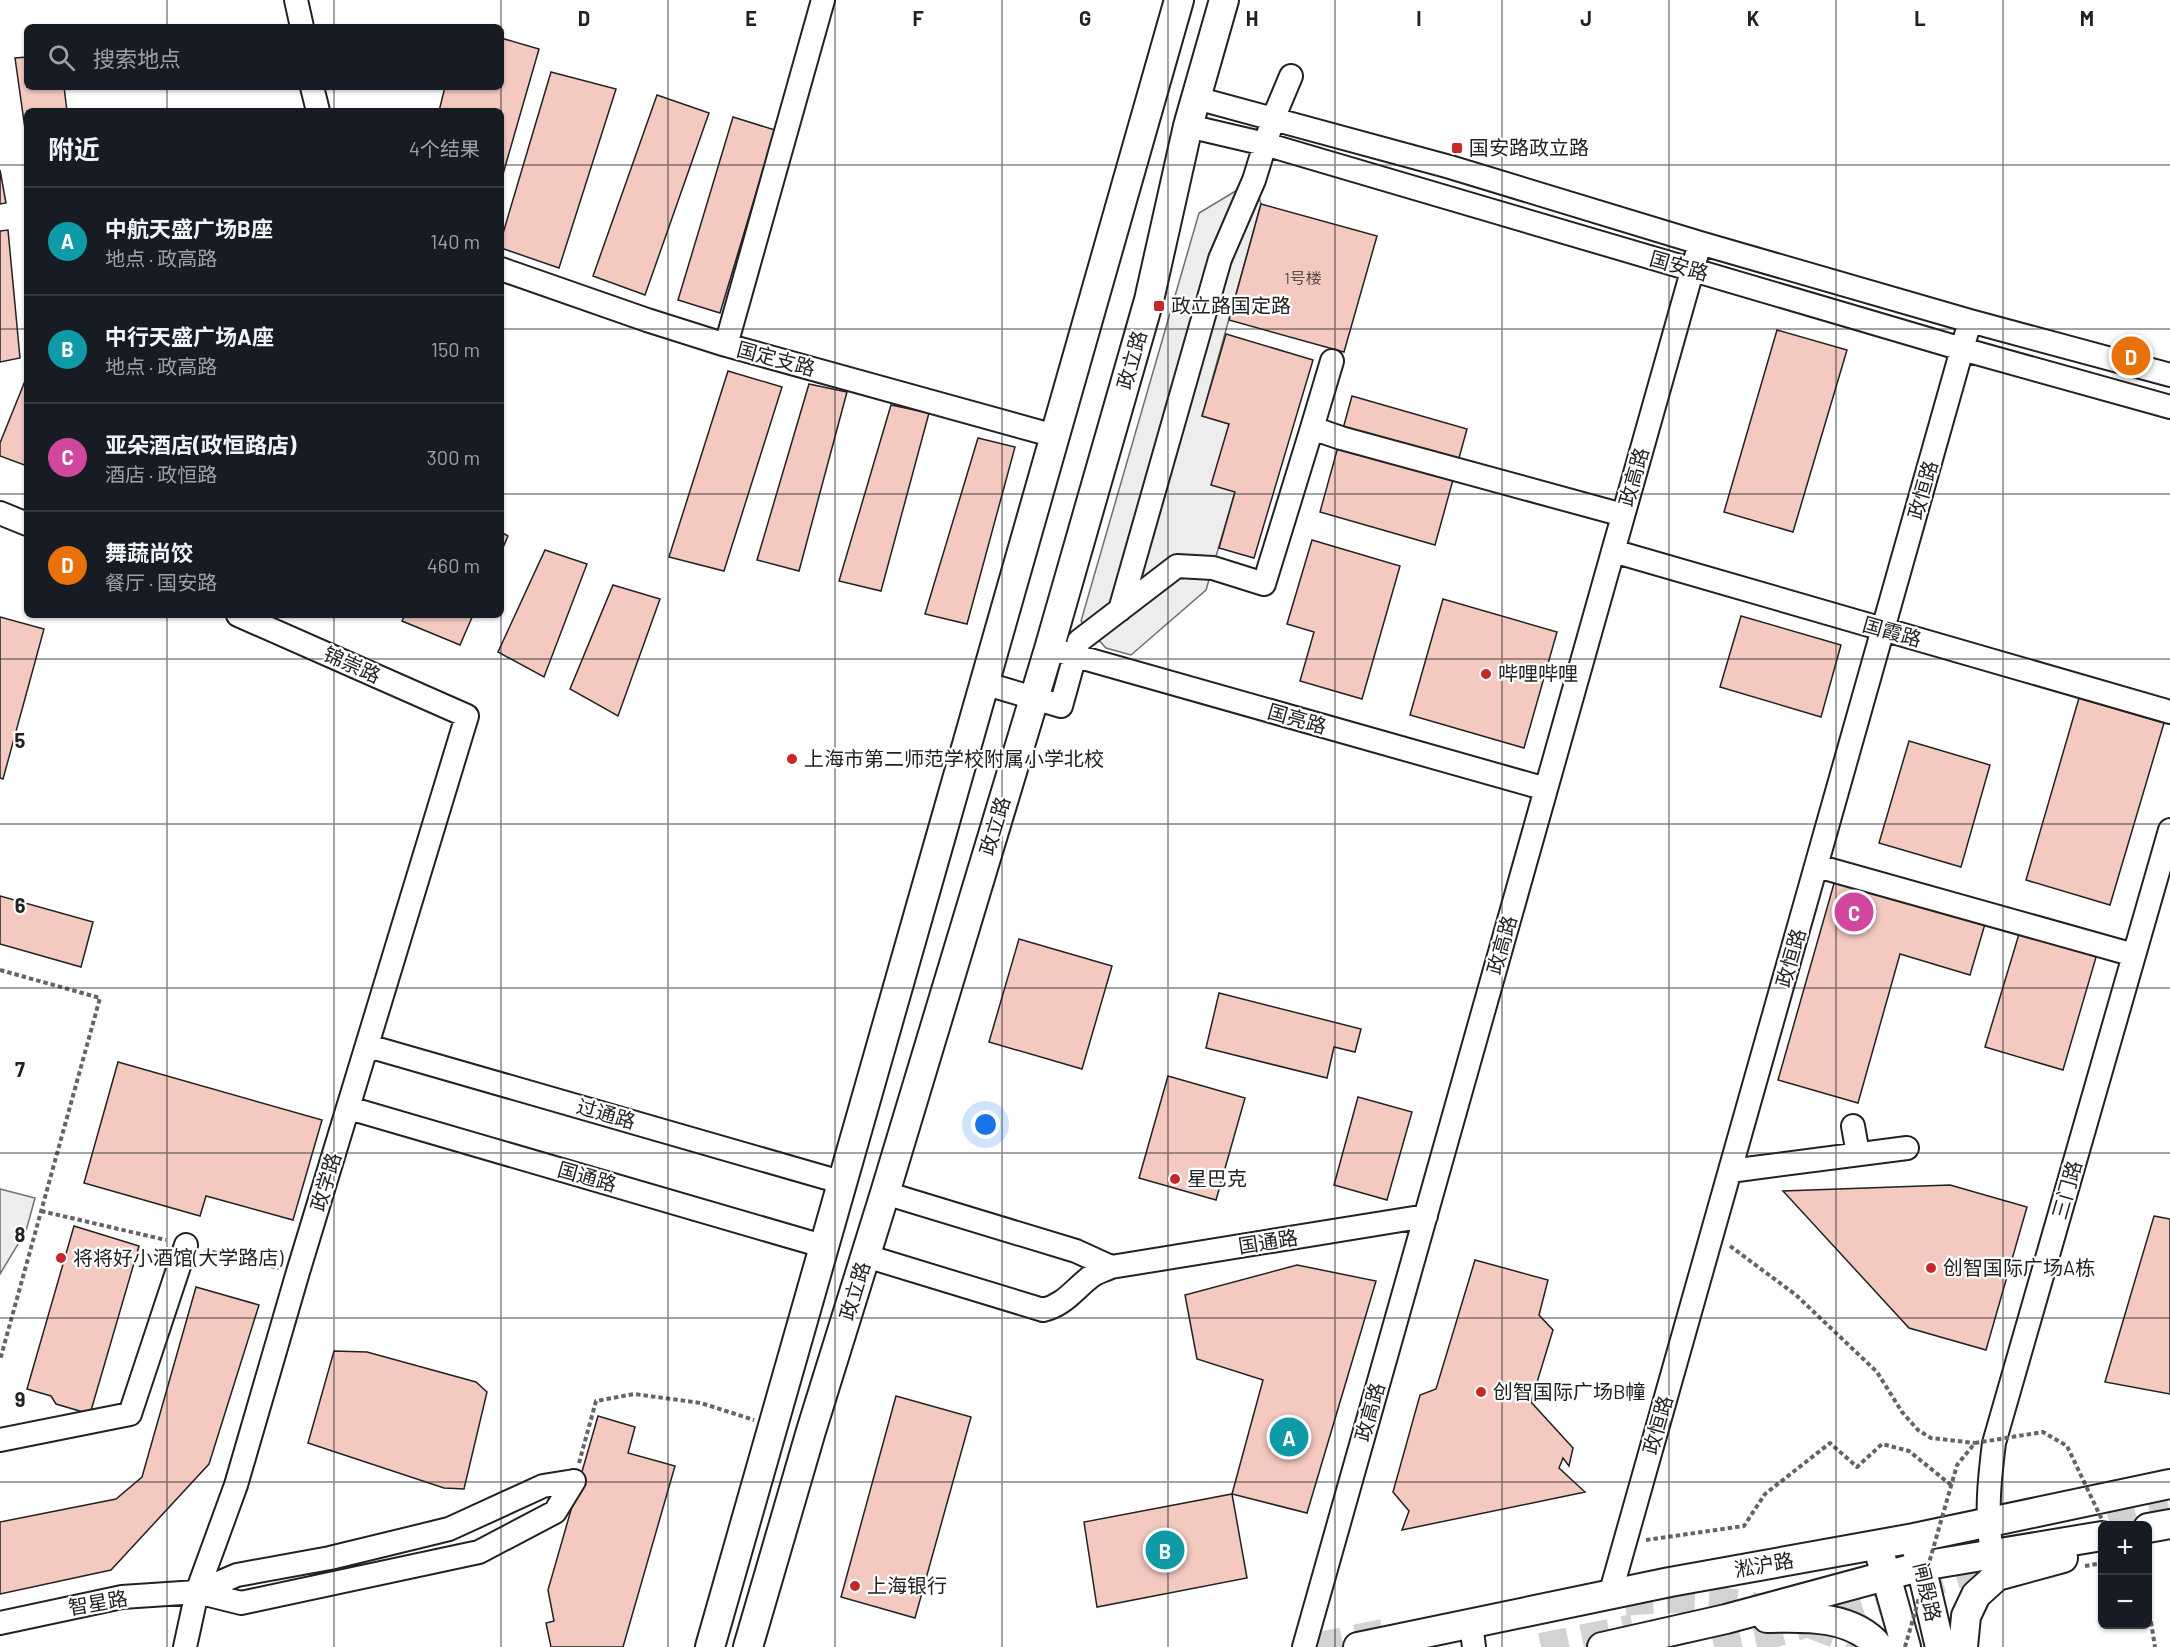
<!DOCTYPE html>
<html lang="zh">
<meta charset="utf-8">
<style>
body{margin:0;font-family:Barlow,"Noto Sans SC",sans-serif;background:#242831;color:#f1f3f6}
.controls{position:absolute;right:18px;bottom:18px;display:grid;overflow:hidden;border-radius:9px;box-shadow:0 2px 4px #0004}
.controls button{width:54px;height:54px;display:grid;place-items:center;padding:0;border:0;border-bottom:2px solid #363941;background:#171b24;color:#f1f3f6;font:30px sans-serif}
.you{position:absolute;left:986px;top:1125px;width:21px;height:21px;margin:-15px;border:4px solid #fff;border-radius:50%;background:#1a73e8;box-shadow:0 0 0 9px #1a73e833}
.badge{display:grid;place-items:center;width:39px;height:39px;border-radius:50%;background:#db2777;color:#fff;font-size:20px;font-weight:700}
.pin{position:absolute;translate:-50% -50%;border:3px solid #fff;box-shadow:0 2px 6px #0006}
.list{margin:0;padding:0;list-style:none}
h2{display:flex;justify-content:space-between;align-items:center;height:78px;margin:0;padding:0 24px;font-size:26px}
h2 small{font-size:20px;font-weight:400;color:#9ea1a6}
.list li{display:grid;grid-template-columns:39px 1fr auto;gap:18px;align-items:center;box-sizing:border-box;height:108px;padding:0 24px;border-top:2px solid #363941}
.list b{display:block;font-size:22px;white-space:nowrap}
.list p{margin:0;font-size:20px;white-space:nowrap;color:#9ea1a6}
.list em{font-size:20px;font-style:normal;color:#9ea1a6}
.icon{flex:none;width:33px;height:33px;fill:none;stroke:currentColor;stroke-width:2;stroke-linecap:round;stroke-linejoin:round}
.map{position:relative;flex:none;width:2170px;height:1647px;overflow:hidden}
.search{position:absolute;background:#171b24;box-shadow:0 2px 4px #0004;left:24px;top:24px;width:480px;height:66px;display:flex;align-items:center;gap:15px;box-sizing:border-box;padding:0 21px;border-radius:9px;color:#9ea1a6;font-size:22px}
.panel{position:absolute;background:#171b24;box-shadow:0 2px 4px #0004;left:24px;top:108px;width:480px;height:510px;border-radius:9px}
.map>svg:first-child{display:block}
</style>
<div class="map">
<svg width="2170" height="1647" viewBox="0 0 2170 1647">
<rect width="100%" height="100%" fill="#fff"/>
<path fill="#eee" stroke="#6f6f6f" stroke-width="1.5" d="M0 1189 35 1198 26 1231 0 1274Z"/>
<path fill="#ededed" stroke="#6f6f6f" stroke-width="1.5" d="M1254 180 1261 204 1202 416 1229 424 1235 492 1206 590 1131 655 1106 648 1081 621 1199 213Z"/>
<path fill="#f3c9c0" stroke="#222" stroke-width="1.5" d="M501 38 539 49 501 181V111H439L445 87H501Z
M27 57V87H64L67 111H27V143L15 58Z
M551 72 616 89 559 268 501 248V240Z
M657 95 709 113 645 295 593 276Z
M733 117 775 130 720 313 678 300Z
M0 170 6 203 0 204Z
M1261 204 1377 236 1344 352 1229 320Z
M8 230 20 358 0 362V231Z
M1777 330 1847 350 1793 532 1724 512Z
M1226 334 1313 360 1254 558 1219 548 1235 492 1211 485 1229 424 1202 416Z
M728 371 782 387 724 571 669 557Z
M27 376V466L0 456V443Z
M809 384 847 392 799 571 757 560Z
M1352 396 1467 429 1435 545 1320 512Z
M891 405 929 413 881 591 839 581Z
M978 438 1015 447 967 624 925 614Z
M501 532 508 536 501 552Z
M1312 540 1400 566 1362 699 1300 681 1314 632 1287 624Z
M545 550 587 564 544 677 498 652Z
M613 585 660 599 618 716 570 689Z
M1443 599 1557 632 1524 748 1410 715Z
M405 615H473L460 645 402 621Z
M1741 616 1841 645 1821 717 1720 687Z
M0 617 44 629 3 779 0 778Z
M2079 698 2164 723 2110 905 2026 880Z
M1909 741 1990 765 1961 867 1879 843Z
M1835 880 1985 924 1970 975 1900 954 1858 1103 1778 1080Z
M0 896 93 922 81 967 0 944Z
M2022 924 2099 947 2063 1070 1985 1047Z
M1019 939 1112 966 1082 1069 989 1042Z
M1219 993 1361 1029 1355 1052 1334 1047 1327 1078 1206 1048Z
M118 1062 322 1120 293 1220 206 1196 200 1216 84 1183Z
M1168 1076 1245 1098 1216 1200 1139 1178Z
M1358 1097 1412 1112 1387 1200 1334 1185Z
M1950 1185 2027 1207 1986 1350 1909 1328 1783 1191Z
M2154 1216 2170 1219V1394L2105 1382Z
M74 1226 139 1246 90 1414 56 1404 51 1396 27 1389Z
M1475 1260 1548 1280 1539 1315 1553 1330 1531 1402 1573 1448 1569 1466 1563 1458 1559 1468 1585 1492 1402 1530 1409 1511 1393 1492 1420 1395 1436 1389Z
M1297 1265 1376 1281 1307 1513 1232 1494 1263 1380 1197 1359 1185 1295Z
M196 1287 259 1305 209 1464 111 1570 0 1594V1522L116 1499 142 1477Z
M334 1351 367 1352 476 1382 487 1392 464 1489 444 1488 308 1443Z
M896 1396 971 1417 915 1618 841 1597Z
M598 1416 635 1427 628 1453 675 1466 623 1647H551L546 1623 554 1621 548 1590Z
M1232 1494 1247 1578 1097 1607 1084 1522Z"/>
<g fill="none" stroke-linecap="round" stroke-linejoin="round">
<path stroke="#d3d3d3" stroke-width="28" stroke-dasharray="28 14" stroke-linecap="butt" d="M2110 1526 2170 1511
M1625 1602C1675 1597 1721 1598 1770 1610
M1810 1624 1835 1634 1857 1647
M1315 1647 1383 1633
M1541 1647 1633 1628
M1714 1647 1758 1638 1786 1630 1996 1562"/>
<defs>
<path id="minor" d="M296 0 302 27
M312 87 318 111
M1196 98 1450 167 1700 243 1970 321 2170 375
M1188 126 1265 144 1962 349 2170 407
M501 269 647 320 726 345 1055 436
M726 345 823 0
M1312 428 1332 361
M0 513 27 524
M1613 551 2170 712
M1120 610 1220 259 1254 180 1273 119 1291 76
M1062 652 1546 789
M983 683 1061 706 1079 641 1177 566 1213 568 1264 584 1312 428 1341 438 1623 515
M1817 866 2134 955
M368 1046 844 1183
M349 1108 826 1247
M1853 1126 1858 1154
M1730 1171 1907 1148
M885 1193 1076 1251 1111 1267
M866 1256 1043 1310C1065 1305 1075 1288 1093 1275 1098 1272 1105 1270 1111 1267L1426 1216
M0 1440 130 1414 186 1245
M1992 1554C1986 1514 1989 1483 1994 1443L2170 830
M197 1592 237 1575 330 1558 449 1529 543 1486 574 1481
M1610 1595 1970 321
M0 1623 122 1597 197 1592 241 1603 479 1552 555 1512 574 1481
M1471 1623 1474 1647
M185 1647 197 1592 236 1485 298 1272 467 716 238 615
M1304 1647 1700 243"/>
<path id="major" d="M2148 1528 2170 1524
M1917 1549 1940 1647
M1881 1558 1906 1647
M1767 1618C1805 1617 1853 1615 1879 1647
M710 1647C871 1099 1018 548 1179 0
M748 1647 811 1431 885 1193 1049 649 1149 300 1188 126 1224 0
M1358 1647 1670 1582 1914 1538 2170 1484
M1602 1647 1726 1619 1922 1566 2102 1536
M1963 1647 1966 1616 1976 1595 1997 1576 2063 1558"/>
</defs>
<use href="#minor" stroke="#222" stroke-width="26"/>
<use href="#major" stroke="#222" stroke-width="32"/>
<path stroke="#646464" stroke-width="4" stroke-dasharray="4.5 3" stroke-linecap="butt" d="M0 970 100 998 0 1360
M41 1211 166 1240
M1730 1246 1796 1295 1877 1372 1902 1412 1918 1430 1931 1438 1975 1443
M205 1250 279 1268
M579 1463 596 1401 634 1394 701 1403 754 1420
M1646 1540 1744 1526 1765 1494 1830 1443 1857 1467 1882 1444 1909 1451 1951 1485
M2085 1566 2102 1563"/>
<use href="#minor" stroke="#fff" stroke-width="22"/>
<use href="#major" stroke="#fff" stroke-width="28"/>
<path stroke="#646464" stroke-width="4" stroke-dasharray="4.5 3" stroke-linecap="butt" d="M2148 1615 2151 1622 2155 1647
M1905 1647 1957 1465 1975 1443 2043 1432 2067 1446 2105 1526"/>
</g>
<path fill="none" stroke="#222" stroke-width="1.5" stroke-opacity="0.55" d="M167 0V27M334 0V27M501 0V27M668 0V1647M835 0V1647M1002 0V1647M1168 0V1647M1335 0V1647M1502 0V1647M1669 0V1647M1836 0V1647M2003 0V1647M167 87V111M334 87V111M501 87V111M0 165H27M501 165H2170M0 329H27M501 329H2170M0 494H27M501 494H2170M167 615V1647M334 615V1647M501 615V1647M0 659H2170M0 824H2170M0 988H2170M0 1153H2170M0 1318H2170M0 1482H2170"/>
<g fill="#c62828" stroke="#fff" stroke-width="2">
<rect x="1451" y="142" width="12" height="12" rx="3"/>
<rect x="1153" y="300" width="12" height="12" rx="3"/>
<circle cx="1486" cy="674" r="6"/>
<circle cx="792" cy="759" r="6"/>
<circle cx="1175" cy="1179" r="6"/>
<circle cx="61" cy="1258" r="6"/>
<circle cx="1931" cy="1268" r="6"/>
<circle cx="1481" cy="1392" r="6"/>
<circle cx="855" cy="1586" r="6"/>
</g>
<g text-anchor="middle" stroke-width="4.5" stroke-linejoin="round" paint-order="stroke">
<g font-size="16" fill="#564c4a">
<text x="1303" y="284">1号楼</text>
</g>
<g font-size="20" fill="#222" stroke="#fff" text-anchor="start">
<text x="1469" y="155">国安路政立路</text>
<text x="1171" y="313">政立路国定路</text>
<text x="1498" y="681">哔哩哔哩</text>
<text x="804" y="766">上海市第二师范学校附属小学北校</text>
<text x="1187" y="1186">星巴克</text>
<text x="73" y="1265">将将好小酒馆(大学路店)</text>
<text x="1943" y="1275">创智国际广场A栋</text>
<text x="1493" y="1399">创智国际广场B幢</text>
<text x="867" y="1593">上海银行</text>
</g>
<g font-size="20" fill="#222" stroke="#fff">
<text transform="translate(1679 266) rotate(16)" y="7">国安路</text>
<text transform="translate(776 359) rotate(15)" y="7">国定支路</text>
<text transform="translate(1132 360) rotate(-74)" y="7">政立路</text>
<text transform="translate(1634 477) rotate(-74)" y="7">政高路</text>
<text transform="translate(1923 490) rotate(-74)" y="7">政恒路</text>
<text transform="translate(1892 632) rotate(16)" y="7">国霞路</text>
<text transform="translate(352 665) rotate(24)" y="7">锦崇路</text>
<text transform="translate(1297 719) rotate(16)" y="7">国亮路</text>
<text transform="translate(995 826) rotate(-73)" y="7">政立路</text>
<text transform="translate(1502 945) rotate(-74)" y="7">政高路</text>
<text transform="translate(1791 958) rotate(-74)" y="7">政恒路</text>
<text transform="translate(606 1114) rotate(16)" y="7">过通路</text>
<text transform="translate(587 1177) rotate(16)" y="7">国通路</text>
<text transform="translate(326 1182) rotate(-73)" y="7">政学路</text>
<text transform="translate(2067 1190) rotate(-74)" y="7">三门路</text>
<text transform="translate(1268 1242) rotate(-9)" y="7">国通路</text>
<text transform="translate(855 1291) rotate(-73)" y="7">政立路</text>
<text transform="translate(1370 1412) rotate(-74)" y="7">政高路</text>
<text transform="translate(1658 1425) rotate(-74)" y="7">政恒路</text>
<text transform="translate(1764 1565) rotate(-10)" y="7">淞沪路</text>
<text transform="translate(1927 1592) rotate(77)" y="7">闸殷路</text>
<text transform="translate(98 1603) rotate(-10)" y="7">智星路</text>
</g>
</g>
<g font-size="20" text-anchor="middle" font-weight="bold" fill="#222" stroke="#fff" stroke-width="4.5" stroke-linejoin="round" paint-order="stroke">
<text x="584" y="26">D</text>
<text x="751" y="26">E</text>
<text x="918" y="26">F</text>
<text x="1085" y="26">G</text>
<text x="1252" y="26">H</text>
<text x="1419" y="26">I</text>
<text x="1586" y="26">J</text>
<text x="1753" y="26">K</text>
<text x="1920" y="26">L</text>
<text x="2087" y="26">M</text>
<text x="20" y="748">5</text>
<text x="20" y="913">6</text>
<text x="20" y="1077">7</text>
<text x="20" y="1242">8</text>
<text x="20" y="1407">9</text>
</g>
</svg>
<div class="controls">
<button>+</button>
<button>−</button>
</div>
<div class="you"></div>
<div class="pin badge" style="left:1289px;top:1437px;background:#0f9aa8">A</div>
<div class="pin badge" style="left:1165px;top:1550px;background:#0f9aa8">B</div>
<div class="pin badge" style="left:1854px;top:912px;background:#d1479c">C</div>
<div class="pin badge" style="left:2131px;top:356px;background:#e8710a">D</div>
<div class="search"><svg class="icon" aria-label="search" viewBox="0 0 24 24"><circle cx="10" cy="10" r="6"/><path d="M15 15l6 6"/></svg>搜索地点</div>
<section class="panel">
<h2>附近<small>4个结果</small></h2>
<ul class="list">
<li><span class="badge" style="background:#0f9aa8">A</span><div><b>中航天盛广场B座</b><p>地点 · 政高路</p></div><em>140 m</em></li>
<li><span class="badge" style="background:#0f9aa8">B</span><div><b>中行天盛广场A座</b><p>地点 · 政高路</p></div><em>150 m</em></li>
<li><span class="badge" style="background:#d1479c">C</span><div><b>亚朵酒店(政恒路店)</b><p>酒店 · 政恒路</p></div><em>300 m</em></li>
<li><span class="badge" style="background:#e8710a">D</span><div><b>舞蔬尚饺</b><p>餐厅 · 国安路</p></div><em>460 m</em></li>
</ul>
</section>
</div>
